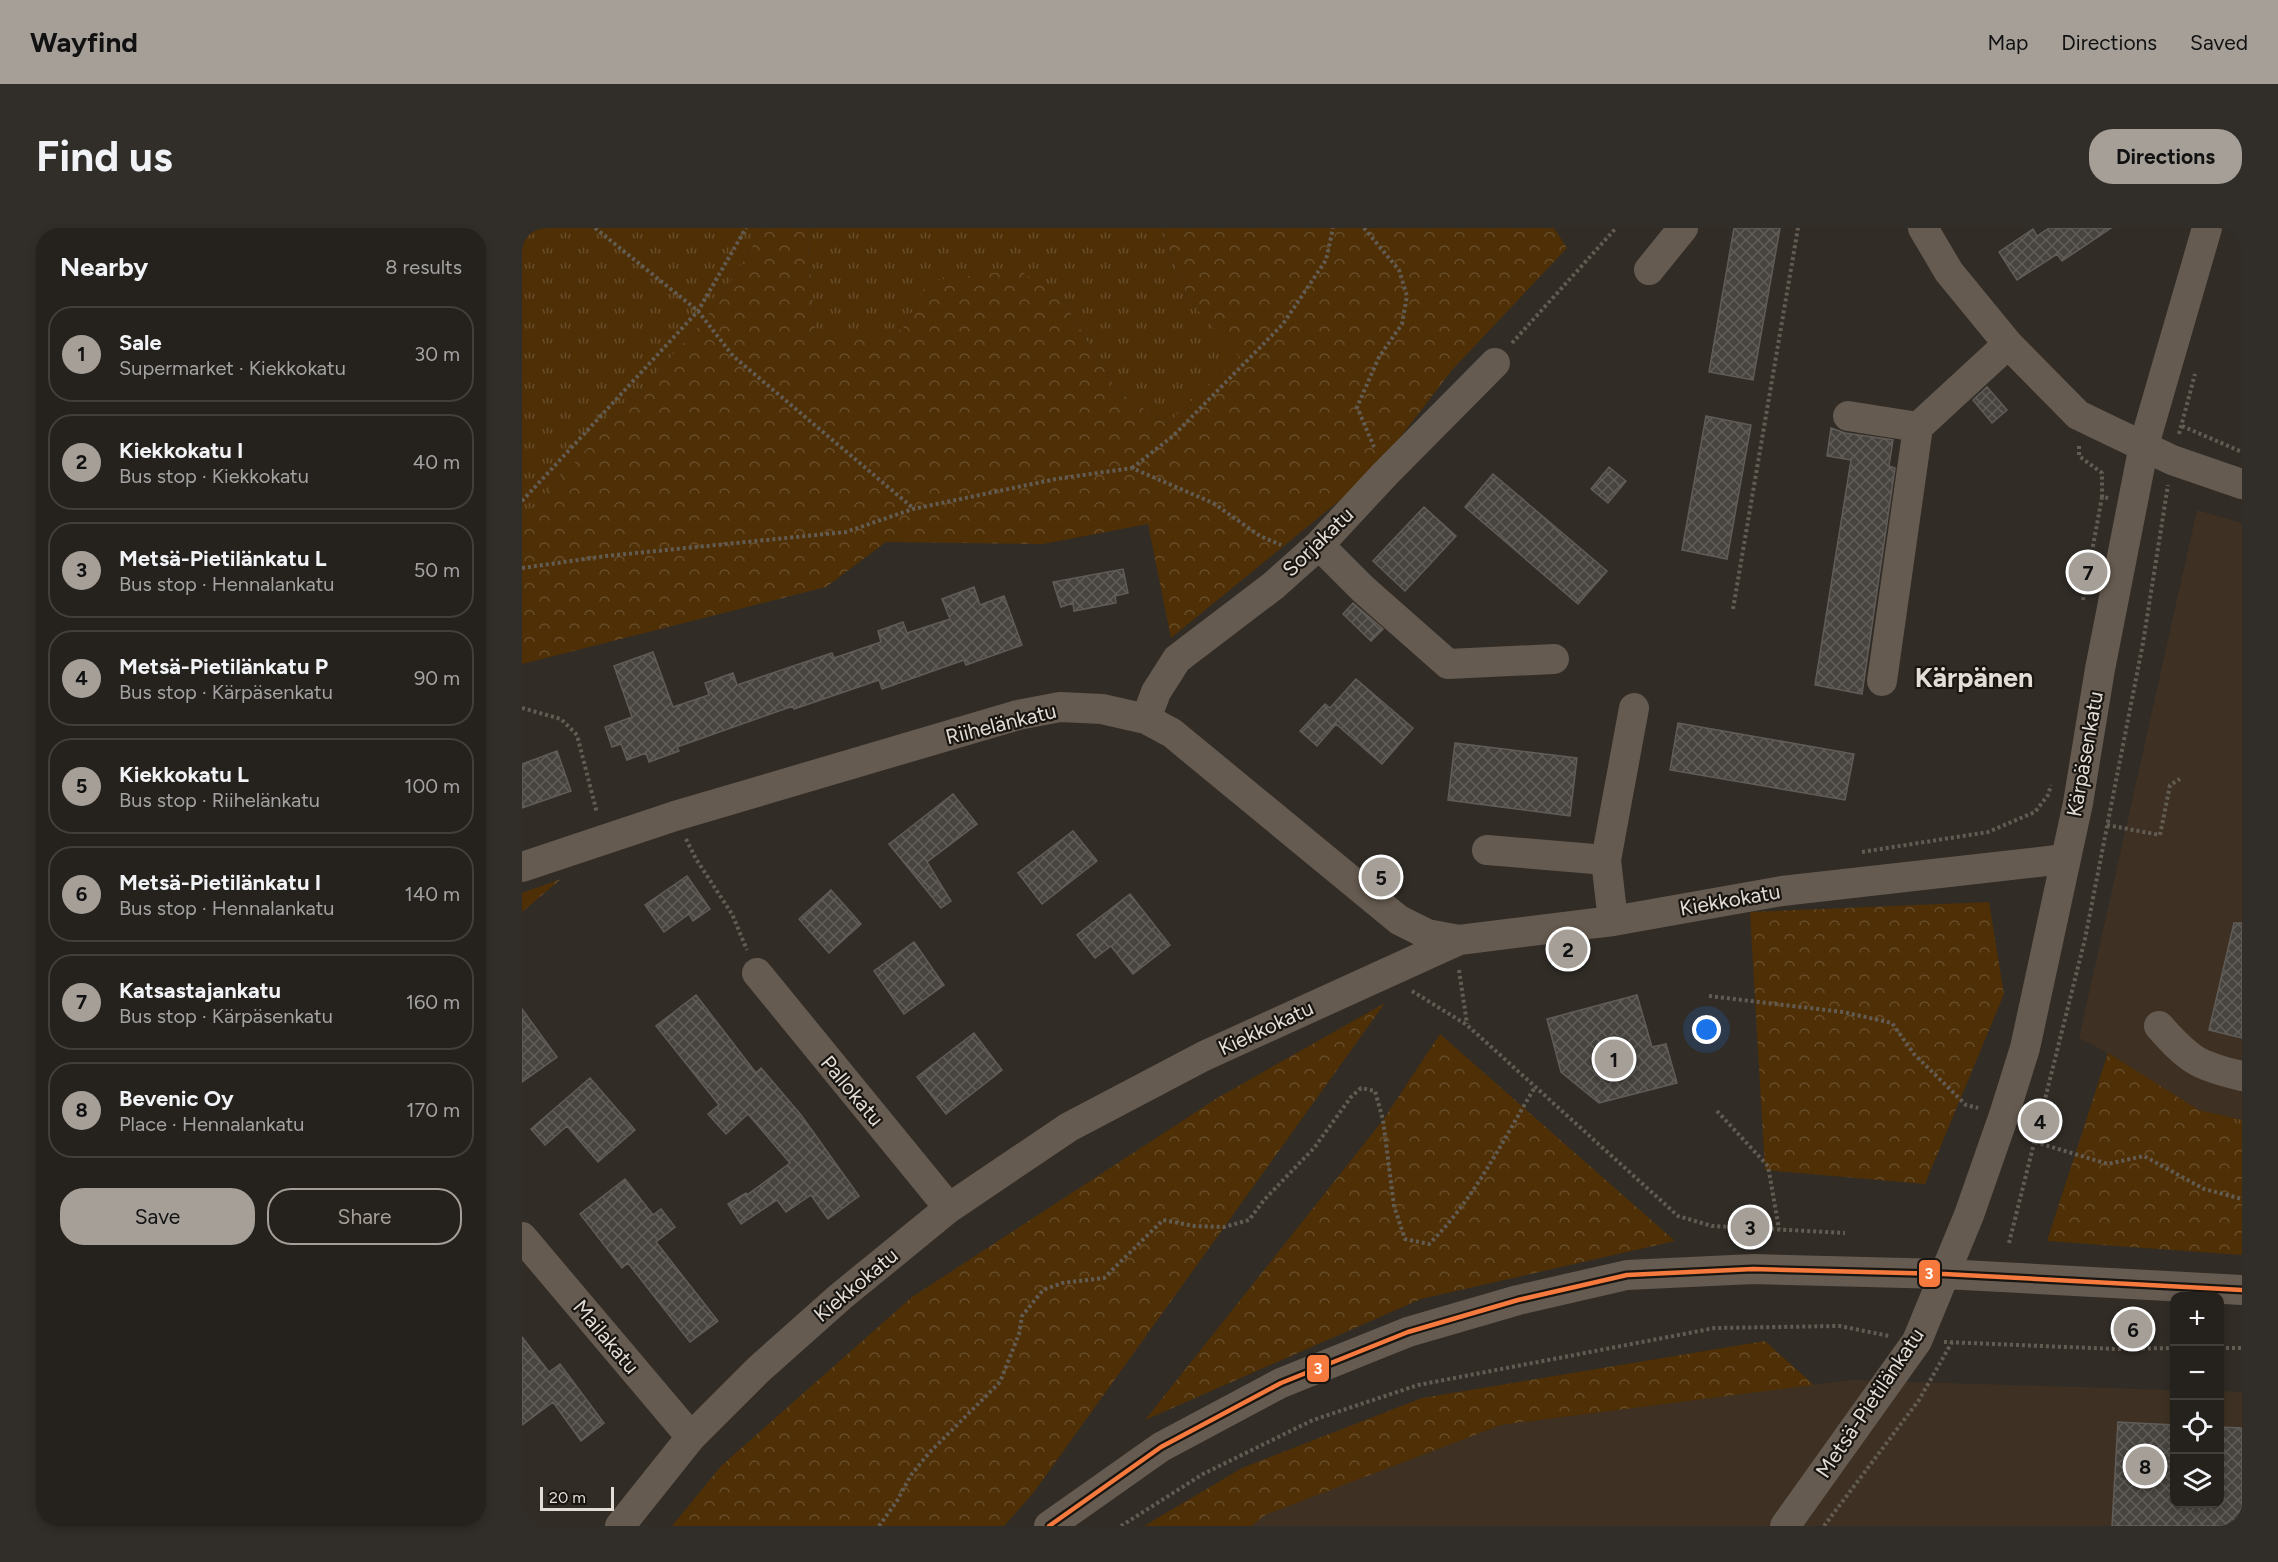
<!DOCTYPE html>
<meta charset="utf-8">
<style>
body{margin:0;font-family:Figtree,sans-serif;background:#312e29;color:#f1f3f6}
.controls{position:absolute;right:18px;bottom:18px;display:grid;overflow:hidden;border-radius:12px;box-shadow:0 3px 9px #0003}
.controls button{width:54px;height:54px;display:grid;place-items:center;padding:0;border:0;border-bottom:2px solid #423e3b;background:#25211c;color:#f1f3f6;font:30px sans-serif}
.scale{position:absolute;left:18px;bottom:15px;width:74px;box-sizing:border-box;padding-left:6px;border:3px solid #e3ddd6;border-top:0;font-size:16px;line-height:21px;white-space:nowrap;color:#e3ddd6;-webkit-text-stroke:4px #191511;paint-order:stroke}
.you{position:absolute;left:1185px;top:802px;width:21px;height:21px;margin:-15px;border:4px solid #fff;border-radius:50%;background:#1a73e8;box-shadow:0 0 0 9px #1a73e833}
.badge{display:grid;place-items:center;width:39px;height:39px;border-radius:50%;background:#a59f98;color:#111;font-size:20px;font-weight:700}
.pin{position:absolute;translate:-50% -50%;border:3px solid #fff;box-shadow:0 2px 6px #0006}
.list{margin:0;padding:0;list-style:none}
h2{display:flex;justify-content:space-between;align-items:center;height:78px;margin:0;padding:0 24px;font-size:26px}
h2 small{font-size:20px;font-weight:400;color:#a3a3a3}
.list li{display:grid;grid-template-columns:39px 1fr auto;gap:18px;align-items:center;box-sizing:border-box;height:96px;margin:0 12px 12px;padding:0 12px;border:2px solid #423e3b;border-radius:24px}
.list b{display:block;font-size:22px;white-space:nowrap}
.list p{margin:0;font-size:20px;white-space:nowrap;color:#a3a3a3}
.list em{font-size:20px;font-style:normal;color:#a3a3a3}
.actions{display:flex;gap:12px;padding:18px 24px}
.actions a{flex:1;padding:14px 0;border:2px solid #a59f98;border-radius:24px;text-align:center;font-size:21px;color:#a59f98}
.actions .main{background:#a59f98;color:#111}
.icon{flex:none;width:33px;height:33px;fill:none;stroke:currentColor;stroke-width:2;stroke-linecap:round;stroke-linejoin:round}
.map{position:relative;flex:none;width:1720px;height:1298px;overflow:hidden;border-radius:24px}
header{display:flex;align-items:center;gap:36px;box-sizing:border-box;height:84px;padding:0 30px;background:#a59f98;color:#111}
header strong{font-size:28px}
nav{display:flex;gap:33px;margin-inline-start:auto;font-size:21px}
.intro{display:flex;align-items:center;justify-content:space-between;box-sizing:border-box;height:144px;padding:0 36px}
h1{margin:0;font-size:42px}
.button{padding:15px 27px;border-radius:24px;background:#a59f98;color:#111;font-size:21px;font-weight:700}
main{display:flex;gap:36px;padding:0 36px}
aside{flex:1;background:#25211c;border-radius:24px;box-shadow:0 3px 9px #0003}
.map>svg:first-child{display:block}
</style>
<header>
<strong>Wayfind</strong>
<nav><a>Map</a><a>Directions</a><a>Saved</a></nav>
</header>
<div class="intro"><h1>Find us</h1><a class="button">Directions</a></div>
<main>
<aside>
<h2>Nearby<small>8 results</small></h2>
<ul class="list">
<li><span class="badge">1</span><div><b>Sale</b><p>Supermarket · Kiekkokatu</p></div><em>30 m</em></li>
<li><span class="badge">2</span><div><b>Kiekkokatu I</b><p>Bus stop · Kiekkokatu</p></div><em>40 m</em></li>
<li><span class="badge">3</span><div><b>Metsä-Pietilänkatu L</b><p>Bus stop · Hennalankatu</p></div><em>50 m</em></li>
<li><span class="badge">4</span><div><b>Metsä-Pietilänkatu P</b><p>Bus stop · Kärpäsenkatu</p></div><em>90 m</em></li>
<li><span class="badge">5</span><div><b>Kiekkokatu L</b><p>Bus stop · Riihelänkatu</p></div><em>100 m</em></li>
<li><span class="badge">6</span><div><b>Metsä-Pietilänkatu I</b><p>Bus stop · Hennalankatu</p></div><em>140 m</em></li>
<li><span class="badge">7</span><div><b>Katsastajankatu</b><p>Bus stop · Kärpäsenkatu</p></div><em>160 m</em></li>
<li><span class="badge">8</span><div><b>Bevenic Oy</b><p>Place · Hennalankatu</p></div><em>170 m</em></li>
</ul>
<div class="actions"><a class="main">Save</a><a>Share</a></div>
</aside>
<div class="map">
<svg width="1720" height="1298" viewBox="0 0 1720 1298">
<defs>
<pattern id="grass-tufts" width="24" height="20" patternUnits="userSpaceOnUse" patternTransform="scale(1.5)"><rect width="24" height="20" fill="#4e2f06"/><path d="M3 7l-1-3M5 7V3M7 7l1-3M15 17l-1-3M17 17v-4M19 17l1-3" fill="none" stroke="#674d2a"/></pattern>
<pattern id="forest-crowns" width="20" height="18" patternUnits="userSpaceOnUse" patternTransform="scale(1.5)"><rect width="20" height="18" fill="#4e2f06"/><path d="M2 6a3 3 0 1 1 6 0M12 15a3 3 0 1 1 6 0" fill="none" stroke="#674d2a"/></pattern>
<pattern id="building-cross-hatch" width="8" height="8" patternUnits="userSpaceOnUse" patternTransform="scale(1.5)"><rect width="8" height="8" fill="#47433e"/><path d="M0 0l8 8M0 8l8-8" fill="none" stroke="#615e59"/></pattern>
</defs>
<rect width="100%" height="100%" fill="#312c26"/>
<path fill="#3e3123" d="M1675 282 1720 295V892L1677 882 1586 825 1557 810Z
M1328 1152 1652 1162V1276H1698V1163L1720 1164V1298H725L738 1288 979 1197Z"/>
<path fill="url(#grass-tufts)" d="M0 0H242L195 76 170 106 0 292Z
M290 0H638L667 72 718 129 645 196 595 163 539 69 407 53 380 102 294 109 286 19Z
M1677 882 1720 892V909Z"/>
<path fill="url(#forest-crowns)" d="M242 0H290L286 19 294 108 380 102 406 53 497 42 539 69 595 163 645 196 717 129 667 72 638 0H1032L1045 20 930 142 850 246 649 410 626 296 521 316 364 314 304 359 0 436V292L170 106 195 76Z
M39 651 0 684V665Z
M1467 674 1482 766 1403 956 1243 942 1228 684Z
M863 775 512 1264 482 1298H150L199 1238 390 1069 697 869Z
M918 806 1153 1013 899 1071 623 1192 861 892Z
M1586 825 1720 909V1027L1525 1013Z
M1243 1113 1292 1157 979 1197 743 1287 729 1298H622L720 1240 900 1170Z"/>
<path fill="url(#building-cross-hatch)" stroke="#615c58" stroke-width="1.5" d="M1212 0H1258L1231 152 1187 144Z
M1527 0H1589L1540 33 1535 26 1495 52 1477 24 1511 1 1515 8Z
M1465 159 1485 182 1470 195 1451 172Z
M1184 188 1229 197 1205 331 1160 322Z
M1309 200 1323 205 1371 212 1367 238 1373 240 1340 466 1293 457 1329 232 1305 228Z
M1087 239 1104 253 1086 275 1069 261Z
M971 246 1085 343 1056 376 943 279Z
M902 279 934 308 883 363 851 333Z
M601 341 606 365 593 368 594 375 552 383 551 375 539 379 531 354Z
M452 359 458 377 482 368 500 417 444 437 442 432 360 461 357 452 272 481 271 478 155 519 157 523 127 534 124 525 105 532 99 516 90 519 83 499 110 489 92 438 131 424 151 479 187 467 183 455 211 445 215 457 310 425 312 430 359 414 356 403 381 394 385 405 428 391 420 371Z
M831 375 861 401 849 413 821 386Z
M834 451 891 500 860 536 814 496 795 518 778 503 803 476 808 480Z
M1156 495 1332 526 1323 572 1148 542Z
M933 515 1055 530 1048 588 926 572Z
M35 523 49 563 0 580V536Z
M431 566 455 596 405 634 429 673 419 680 367 616Z
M551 603 575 633 520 676 496 645Z
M165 648 188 681 171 693 167 686 142 704 123 677Z
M309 662 339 696 307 725 277 691Z
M608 666 648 717 611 746 589 718 573 730 555 707Z
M1712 695H1720V810L1687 802Z
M392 714 422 757 382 786 352 743Z
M174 767 234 845 239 840 279 887 337 968 306 991 289 967 264 984 255 972 219 996 206 976 224 965 225 967 268 935 226 886 204 906 186 886 197 877 134 798Z
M1115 767 1130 819 1144 816 1155 855 1077 875 1039 844 1025 791Z
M0 781 35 829 0 854Z
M452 805 480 842 424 886 395 849Z
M68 850 113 902 76 934 45 898 23 917 9 901Z
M103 951 131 987 139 981 153 999 134 1014 196 1093 168 1114 106 1035 100 1040 58 986Z
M0 1109 27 1144 38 1136 82 1195 59 1213 31 1174 0 1197Z
M1596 1194 1653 1197V1275H1698V1199L1720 1200V1298H1590Z"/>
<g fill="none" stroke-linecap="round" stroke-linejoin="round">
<path stroke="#635c53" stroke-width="4" stroke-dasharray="3 3" stroke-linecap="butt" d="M73 0 176 83 211 128 391 280
M842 0 877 42 885 68 880 96 857 129 835 179 852 219
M990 115 1094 0
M1660 198 1720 224
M1657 206 1673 146
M1557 218V228L1580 245V269
M610 240 651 208 761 96 804 32 811 0
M0 273 176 83 224 0
M0 340 84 328 324 304 391 281 534 251 610 240 691 275 738 308 759 317
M1561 372 1580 269 1587 270
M1211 381 1276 0
M0 480 39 491 55 507 75 585
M1585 597 1638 607 1648 557 1658 551
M164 611 174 631 210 686 225 722
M1340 624 1466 604 1513 584 1526 567 1529 557
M937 742 945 796
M890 763 945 797 1156 988 1190 998 1323 1005
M1187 768 1321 784 1370 795 1392 826 1444 877 1456 880
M1195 883 1246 938 1257 1001
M1504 906 1513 914 1586 936 1622 928 1682 961 1720 971
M1487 1015 1563 711 1621 415 1646 257
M1422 1114 1594 1121 1652 1120
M1698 1120H1720
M357 1298 375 1273 389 1247 407 1225 478 1154 497 1106 500 1088 521 1062 540 1055 582 1050 641 992 672 998 702 999 727 992 742 972 792 920 829 869 839 860 853 863 861 892 872 978 883 1011 907 1016C952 972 981 912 1013 859
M599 1298 681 1246 791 1192 896 1157 1193 1100 1318 1098 1367 1108
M1302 1298 1397 1172 1430 1114"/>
<path stroke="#665b50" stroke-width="30" d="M1401 0 1427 44 1486 116 1556 187 1650 232 1720 256
M1127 42 1161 0
M1326 188 1396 199
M797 317 841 361 926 436 1032 431
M1360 453 1396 199 1486 116
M624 491 634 464 655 431 751 358 797 317 863 246 973 135
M965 622 1084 632
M0 639 153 588 496 487 538 479 580 481 624 491 650 505 877 692 905 706 937 712
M1091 693 1084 632 1112 480
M235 745 427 980
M1637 798C1667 832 1676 838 1720 848
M0 1009 169 1209
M98 1298 169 1209 236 1142 318 1069 427 980 547 899 682 828 937 712 1091 693 1260 663 1543 631
M527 1298 639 1219 759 1155 886 1104 996 1072 1105 1047 1231 1041 1422 1046 1720 1062
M1263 1298 1395 1113 1447 987 1482 887 1503 820 1556 575 1578 441 1622 217 1685 0"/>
<defs>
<path id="bus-1" d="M527 1298 639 1219 759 1155 886 1104 996 1072 1105 1047 1231 1041 1422 1046 1720 1062"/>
</defs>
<use href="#bus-1" stroke="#191511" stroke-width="9"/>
<use href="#bus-1" stroke="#f6793e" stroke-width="4.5"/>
</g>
<g text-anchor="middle" stroke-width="4.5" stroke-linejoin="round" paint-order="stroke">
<g font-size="21" fill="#e3ddd6" stroke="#191511">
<text transform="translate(796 314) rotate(-44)" y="7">Sorjakatu</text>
<text transform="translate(479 496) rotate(-14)" y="7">Riihelänkatu</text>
<text transform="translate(1563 526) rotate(-80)" y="7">Kärpäsenkatu</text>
<text transform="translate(1208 672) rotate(-10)" y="7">Kiekkokatu</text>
<text transform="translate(744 800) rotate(-25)" y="7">Kiekkokatu</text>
<text transform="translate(330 863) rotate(50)" y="7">Pallokatu</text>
<text transform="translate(334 1057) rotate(-40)" y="7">Kiekkokatu</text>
<text transform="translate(84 1109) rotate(50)" y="7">Mailakatu</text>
<text transform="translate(1348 1175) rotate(-56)" y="7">Metsä-Pietilänkatu</text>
</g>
<g font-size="27" font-weight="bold" fill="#e3ddd6" stroke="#191511">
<text x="1452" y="459">Kärpänen</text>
</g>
</g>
<g stroke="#191511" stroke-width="2">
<rect x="1396" y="1031" width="23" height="29" rx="6" fill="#f6793e"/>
<rect x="784" y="1126" width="24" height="29" rx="6" fill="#f6793e"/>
</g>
<g font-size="16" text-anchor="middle" font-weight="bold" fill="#fff">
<text x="1407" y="1051">3</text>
<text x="796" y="1146">3</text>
</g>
</svg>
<div class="controls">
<button>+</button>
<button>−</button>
<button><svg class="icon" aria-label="locate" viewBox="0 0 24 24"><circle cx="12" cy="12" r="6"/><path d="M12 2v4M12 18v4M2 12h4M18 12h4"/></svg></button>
<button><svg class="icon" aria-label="layers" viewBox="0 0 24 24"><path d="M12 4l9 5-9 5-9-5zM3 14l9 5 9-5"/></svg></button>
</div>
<div class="scale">20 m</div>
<div class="you"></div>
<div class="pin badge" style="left:1092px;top:831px">1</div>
<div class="pin badge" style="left:1046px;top:721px">2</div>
<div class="pin badge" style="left:1228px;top:999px">3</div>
<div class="pin badge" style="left:1518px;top:893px">4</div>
<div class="pin badge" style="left:859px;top:649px">5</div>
<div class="pin badge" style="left:1611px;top:1101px">6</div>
<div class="pin badge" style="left:1566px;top:344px">7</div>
<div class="pin badge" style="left:1623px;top:1238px">8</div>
</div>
</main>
